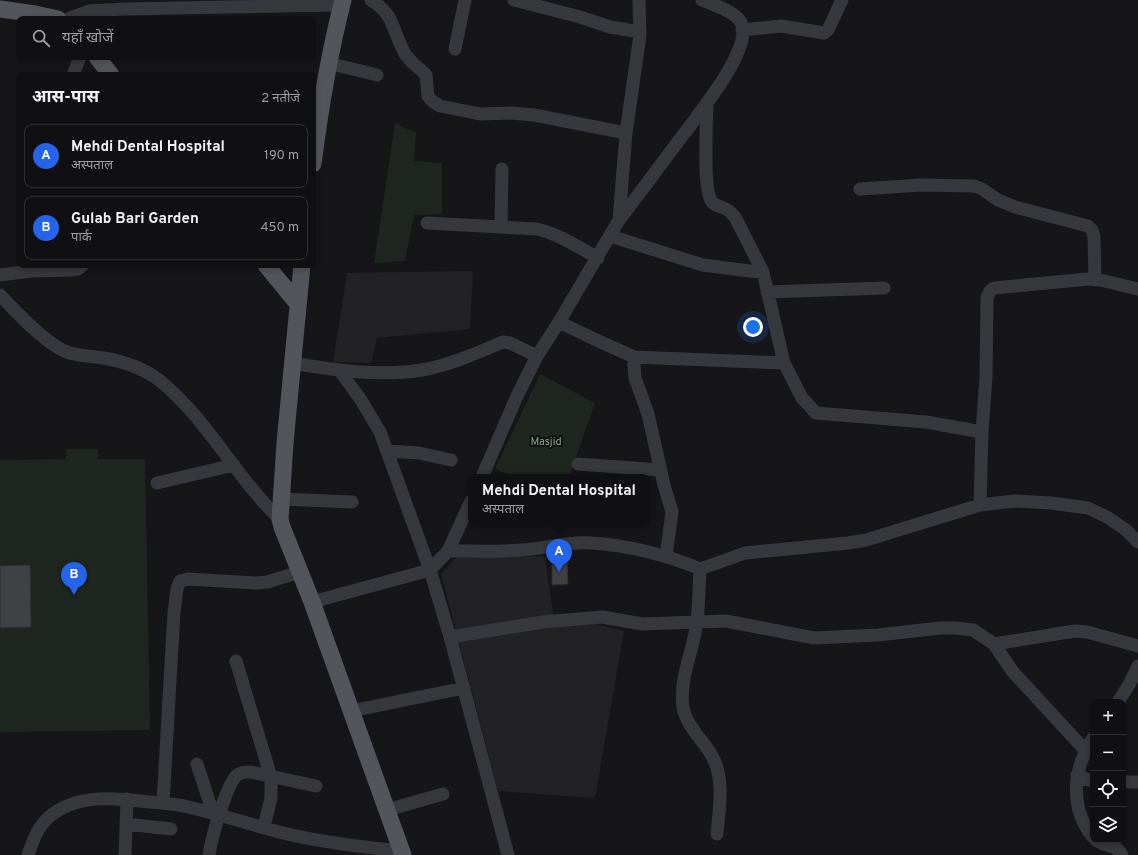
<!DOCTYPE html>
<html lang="hi">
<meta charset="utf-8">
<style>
body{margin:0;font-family:Overpass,"Noto Sans Devanagari",sans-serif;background:#19191b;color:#f1f3f6}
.controls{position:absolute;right:12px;bottom:12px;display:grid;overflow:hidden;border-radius:8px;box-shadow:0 2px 6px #0003}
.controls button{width:36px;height:36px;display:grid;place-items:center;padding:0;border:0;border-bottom:1px solid #303032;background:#101012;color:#f1f3f6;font:20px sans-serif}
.you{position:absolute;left:753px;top:327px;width:14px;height:14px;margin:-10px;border:3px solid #fff;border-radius:50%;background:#1a73e8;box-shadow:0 0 0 6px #1a73e833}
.badge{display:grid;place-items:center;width:26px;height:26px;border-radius:50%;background:#2563eb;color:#fff;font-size:13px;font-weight:700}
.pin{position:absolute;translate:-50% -33px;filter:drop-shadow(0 1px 2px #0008)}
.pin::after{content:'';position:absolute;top:21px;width:14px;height:12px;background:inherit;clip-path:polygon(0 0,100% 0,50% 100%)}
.popup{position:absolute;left:468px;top:474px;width:182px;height:52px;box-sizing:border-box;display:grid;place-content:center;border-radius:8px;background:#101012;filter:drop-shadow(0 1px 3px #0005);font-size:13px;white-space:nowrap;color:#9c9d9f}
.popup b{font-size:15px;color:#f1f3f6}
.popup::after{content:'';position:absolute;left:50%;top:100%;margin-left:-8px;border:8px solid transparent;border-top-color:#101012}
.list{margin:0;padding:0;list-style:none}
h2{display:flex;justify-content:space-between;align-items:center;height:52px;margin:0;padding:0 16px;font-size:17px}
h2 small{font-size:13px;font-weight:400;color:#9c9d9f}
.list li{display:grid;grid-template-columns:26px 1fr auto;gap:12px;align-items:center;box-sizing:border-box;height:64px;margin:0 8px 8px;padding:0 8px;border:1px solid #303032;border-radius:8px}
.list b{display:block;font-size:15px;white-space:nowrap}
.list p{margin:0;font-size:13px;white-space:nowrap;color:#9c9d9f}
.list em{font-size:13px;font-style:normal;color:#9c9d9f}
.icon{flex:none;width:22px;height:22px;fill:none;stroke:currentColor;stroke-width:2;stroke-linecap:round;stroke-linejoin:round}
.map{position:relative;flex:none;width:1138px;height:855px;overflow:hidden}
.search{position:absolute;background:#101012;box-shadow:0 2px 6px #0003;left:16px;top:16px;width:300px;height:44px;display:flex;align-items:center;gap:10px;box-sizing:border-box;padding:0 14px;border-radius:8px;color:#9c9d9f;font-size:15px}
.panel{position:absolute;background:#101012;box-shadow:0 2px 6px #0003;left:16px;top:72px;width:300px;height:196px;border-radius:8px}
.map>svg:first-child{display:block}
</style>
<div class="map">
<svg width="1138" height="855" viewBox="0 0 1138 855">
<rect width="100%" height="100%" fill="#161618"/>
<path fill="#222225" d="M473 271 470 329 377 338 371 363 333 362 347 273Z
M545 556 553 614 624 631 595 798 498 791 441 574 456 558Z"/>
<path fill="#1e261f" d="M395 123 416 133 414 161 442 163V214L414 215 405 261 374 263Z
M540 374 595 403 569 477H514L495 469Z
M66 449H98V459H145L150 730 0 732V460L66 459Z"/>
<path fill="#404145" stroke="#303034" d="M567 562 568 584 552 585V563Z
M30 565 31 627 0 628V566Z"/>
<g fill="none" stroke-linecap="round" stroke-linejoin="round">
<path stroke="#37383d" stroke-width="13" d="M371 0C395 15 392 30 404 52 409 62 419 67 426 75L428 96 432 101 440 106 480 114 511 113 534 115 626 133
M514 0 580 17 610 27 640 32
M67 19 89 11 124 9 342 5
M742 30 781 26 824 33 828 30 842 0
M455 49 465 0
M328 63 377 75
M73 75 80 57
M707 103C707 122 702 189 712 202 716 207 721 206 726 209 730 211 732 214 735 217L763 272 784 363
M860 189 921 185 974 186 982 189 998 200 1015 207 1088 226 1092 230 1094 237 1095 280
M619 220C643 189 666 157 690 126 706 104 730 74 739 49 742 42 744 33 742 25 738 12 714 5 702 0
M427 223 537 229C559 234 578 247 598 258
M501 227 502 169
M610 236 703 265 749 271 763 272
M0 275 31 271 73 270 78 269 83 265
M767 292 884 288
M0 295C15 311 47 345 67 352 78 356 91 356 103 358 122 361 143 368 159 380 200 413 225 458 259 497 265 505 273 512 280 519
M559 322 594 339 634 357
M292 363C335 370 379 377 422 370 450 365 477 353 503 342L510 343 537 356
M982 432 986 377 987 298 990 291 994 288 1088 279 1100 280 1138 289
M387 451 419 453 451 460
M578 464 660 470
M482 477 517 396 537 356 559 322 619 220 626 133 640 35 639 0
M157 483 234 465
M281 499 352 502
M471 501 448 551 430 570 450 637 508 855
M448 551C472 551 497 552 521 550 544 549 568 541 591 543 626 545 668 555 700 569 699 586 699 604 697 621 694 650 679 677 683 707 686 726 704 741 712 756 725 779 719 809 717 834
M666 557 672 512 664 485 648 414 635 378 634 366V357L784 363 802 398 816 413 926 422 982 432 980 505
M700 569 745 553 848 543 866 540 980 505 1014 501 1051 503 1088 508 1107 517 1126 530 1138 542
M312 602 430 570 380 432 361 400 340 371
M450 637 543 622 602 617 642 624 726 621 814 638 878 635 940 628H956L973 630 994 644 1013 672 1085 750
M994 644 1075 631 1087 632 1138 646
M236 661 271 777V798L264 827
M1118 702 1130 683 1138 666
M351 711 464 688
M1093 738C1073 768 1069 808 1093 837
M197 764 213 813
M1077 775 1088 780 1093 781
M1123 782H1138
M163 803 174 612 177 589 180 581 188 579 256 583 267 582 300 572
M387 810 443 794
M126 824 171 829
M1096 840C1106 848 1114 842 1122 855
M28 855C33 841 37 828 48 818 75 793 116 798 149 802 162 803 176 804 188 807 219 814 249 824 279 832 319 842 360 847 402 851
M125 855 127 799
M209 855C211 840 226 785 237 775 241 772 246 772 251 772L316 786"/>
<path stroke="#53555c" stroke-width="17" d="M0 9 35 14 58 19
M97 57 111 75
M313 164C320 109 329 54 343 0
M266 265 298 304
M302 265 285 443 280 519 282 527 312 602 403 855"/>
</g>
<g text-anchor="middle" stroke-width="4" stroke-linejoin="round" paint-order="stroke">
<g font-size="11" fill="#7fa381" stroke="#111113">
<text x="546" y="445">Masjid</text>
</g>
</g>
</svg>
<div class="controls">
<button>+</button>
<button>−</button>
<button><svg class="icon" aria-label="locate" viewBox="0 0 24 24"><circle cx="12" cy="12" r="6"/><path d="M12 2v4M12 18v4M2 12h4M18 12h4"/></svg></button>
<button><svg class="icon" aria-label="layers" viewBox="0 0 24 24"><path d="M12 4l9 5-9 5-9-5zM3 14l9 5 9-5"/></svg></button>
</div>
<div class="you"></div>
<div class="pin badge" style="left:559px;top:572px">A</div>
<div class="popup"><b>Mehdi Dental Hospital</b>अस्पताल</div>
<div class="pin badge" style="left:74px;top:595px">B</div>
<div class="search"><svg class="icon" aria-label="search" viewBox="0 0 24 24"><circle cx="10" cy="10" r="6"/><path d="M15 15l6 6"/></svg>यहाँ खोजें</div>
<section class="panel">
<h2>आस-पास<small>2 नतीजे</small></h2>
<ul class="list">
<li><span class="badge">A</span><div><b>Mehdi Dental Hospital</b><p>अस्पताल</p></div><em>190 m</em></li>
<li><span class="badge">B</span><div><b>Gulab Bari Garden</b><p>पार्क</p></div><em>450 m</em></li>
</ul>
</section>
</div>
